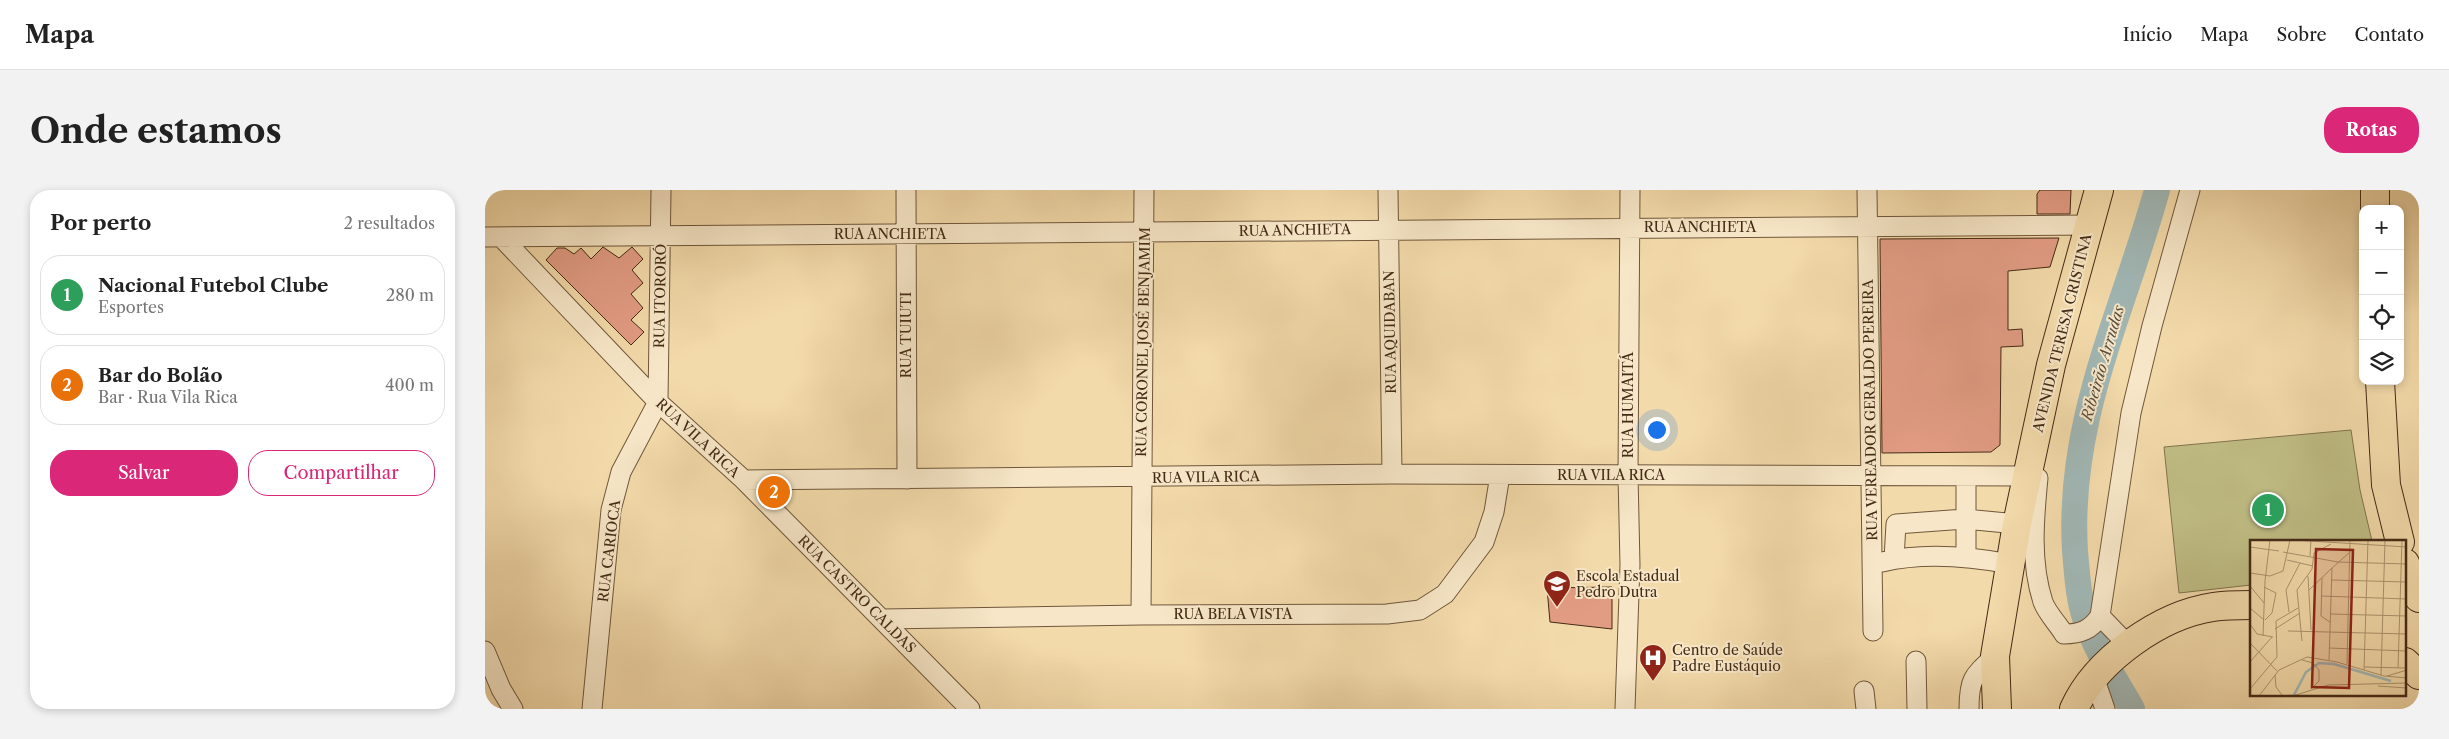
<!DOCTYPE html>
<html lang="pt">
<meta charset="utf-8">
<style>
body{margin:0;font-family:"Libre Caslon Text",serif;background:#f2f2f2;color:#222}
.controls{position:absolute;right:15px;top:15px;display:grid;overflow:hidden;border-radius:10px;box-shadow:0 2px 8px #0003}
.controls button{width:45px;height:45px;display:grid;place-items:center;padding:0;border:0;border-bottom:1px solid #e0e0e0;background:#fff;color:#222;font:25px sans-serif}
.you{position:absolute;left:1171px;top:239px;width:18px;height:18px;margin:-12px;border:4px solid #fff;border-radius:50%;background:#1a73e8;box-shadow:0 0 0 8px #1a73e833}
.badge{display:grid;place-items:center;width:32px;height:32px;border-radius:50%;background:#db2777;color:#fff;font-size:16px;font-weight:700}
.pin{position:absolute;translate:-50% -50%;border:2px solid #fff;box-shadow:0 1px 5px #0006}
.list{margin:0;padding:0;list-style:none}
h2{display:flex;justify-content:space-between;align-items:center;height:65px;margin:0;padding:0 20px;font-size:21px}
h2 small{font-size:16px;font-weight:400;color:#767676}
.list li{display:grid;grid-template-columns:32px 1fr auto;gap:15px;align-items:center;box-sizing:border-box;height:80px;margin:0 10px 10px;padding:0 10px;border:1px solid #e0e0e0;border-radius:20px}
.list b{display:block;font-size:19px;white-space:nowrap}
.list p{margin:0;font-size:16px;white-space:nowrap;color:#767676}
.list em{font-size:16px;font-style:normal;color:#767676}
.actions{display:flex;gap:10px;padding:15px 20px}
.actions a{flex:1;padding:11px 0;border:1px solid #db2777;border-radius:20px;text-align:center;font-size:18px;color:#db2777}
.actions .main{background:#db2777;color:#fff}
.icon{flex:none;width:28px;height:28px;fill:none;stroke:currentColor;stroke-width:2;stroke-linecap:round;stroke-linejoin:round}
.map{position:relative;flex:none;width:1934px;height:519px;overflow:hidden;border-radius:20px}
header{display:flex;align-items:center;gap:30px;box-sizing:border-box;height:70px;padding:0 25px;background:#fff;border-bottom:1px solid #e0e0e0}
header strong{font-size:24px}
nav{display:flex;gap:28px;margin-inline-start:auto;font-size:18px}
.intro{display:flex;align-items:center;justify-content:space-between;box-sizing:border-box;height:120px;padding:0 30px}
h1{margin:0;font-size:35px}
.button{padding:12px 22px;border-radius:20px;background:#db2777;color:#fff;font-size:18px;font-weight:700}
main{display:flex;gap:30px;padding:0 30px}
aside{flex:1;background:#fff;border-radius:20px;box-shadow:0 2px 8px #0003}
.map>svg:first-child{display:block}
</style>
<header>
<strong>Mapa</strong>
<nav><a>Início</a><a>Mapa</a><a>Sobre</a><a>Contato</a></nav>
</header>
<div class="intro"><h1>Onde estamos</h1><a class="button">Rotas</a></div>
<main>
<aside>
<h2>Por perto<small>2 resultados</small></h2>
<ul class="list">
<li><span class="badge" style="background:#2e9e5b">1</span><div><b>Nacional Futebol Clube</b><p>Esportes</p></div><em>280 m</em></li>
<li><span class="badge" style="background:#e8710a">2</span><div><b>Bar do Bolão</b><p>Bar · Rua Vila Rica</p></div><em>400 m</em></li>
</ul>
<div class="actions"><a class="main">Salvar</a><a>Compartilhar</a></div>
</aside>
<div class="map">
<svg width="1934" height="519" viewBox="0 0 1934 519">
<rect width="100%" height="100%" fill="#f3daaa"/>
<filter id="stains"><feTurbulence type="fractalNoise" baseFrequency=".004" numOctaves="4"/><feColorMatrix values="0 0 0 0 .2 0 0 0 0 .09 0 0 0 0 .02 0 0 0 .5 -.17"/></filter>
<radialGradient id="worn" r=".72"><stop offset=".6" stop-color="#630" stop-opacity="0"/><stop offset="1" stop-color="#630" stop-opacity=".3"/></radialGradient>
<path fill="#c0be85" stroke="#82744e" d="M1866 240 1875 300 1887 351 1766 352V395L1694 403 1679 257Z"/>
<g fill="none" stroke-linecap="round" stroke-linejoin="round">
<path stroke="#a1b7b5" stroke-width="26" d="M1647 519C1630 489 1611 461 1600 428 1593 407 1592 382 1590 361 1582 229 1638 123 1672 0"/>
</g>
<path fill="#e29c84" stroke="#442b16" d="M1555 0H1586L1585 24H1552V4Z
M1574 48 1565 77 1523 81V140L1537 139 1538 156 1516 157 1515 255 1506 262 1397 263 1395 49Z
M118 57 134 68 147 57 158 69 147 80 158 93 146 104 158 118 146 130 159 142 146 155 61 70 72 58H80L89 64 96 58 106 69Z
M1127 397V439L1065 432 1062 398Z"/>
<g fill="none" stroke-linecap="round" stroke-linejoin="round">
<defs>
<path id="minor" d="M421 0 422 289
M903 0 907 284
M1382 0 1388 441
M0 47 1604 35
M16 47 173 212 259 290 907 284 1543 286
M1481 286V366
M1553 288C1549 329 1545 372 1558 412 1562 423 1573 434 1579 444 1595 444 1606 440 1615 426
M259 290 485 519
M1409 369 1411 334 1480 329 1532 334
M1397 372C1439 362 1483 366 1525 374
M656 425 659 0
M397 429 656 425 902 424 935 420 960 404 999 352 1009 322 1015 285
M1642 454 1615 426 1646 223 1667 136 1705 0
M0 461 16 499 28 519
M1431 471 1432 519
M1609 487 1620 519
M1379 501 1381 519
M107 519 126 320 136 282 173 212 176 0
M1140 519 1145 375 1143 285 1145 0
M1484 519C1484 489 1488 486 1510 466"/>
<path id="highway" d="M1890 0V19
M1895 191 1901 295 1915 352
M1920 373 1934 408
M1920 472 1934 485
M1512 519 1510 466 1532 334 1566 175 1614 0
M1589 519C1611 470 1675 425 1728 417 1740 415 1754 415 1766 415"/>
</defs>
<use href="#minor" stroke="#70573b" stroke-width="21"/>
<use href="#highway" stroke="#442b16" stroke-width="30"/>
<use href="#minor" stroke="#f7e7c8" stroke-width="19"/>
<use href="#highway" stroke="#f3daaa" stroke-width="28"/>
</g>
<defs>
<symbol id="school-pin" viewBox="-11 -11 22 30"><path d="M0 17L-7.5 6A9.5 9.5 0 1 1 7.5 6Z" fill="#8f2418" stroke="#f7e7c8"/><path d="M0-5L7-2L0 1L-7-2ZM-4 1L0 2.5L4 1V4Q0 6-4 4Z" fill="#fff"/></symbol>
<symbol id="hospital-pin" viewBox="-11 -11 22 30"><path d="M0 17L-7.5 6A9.5 9.5 0 1 1 7.5 6Z" fill="#8f2418" stroke="#f7e7c8"/><path d="M-5-5h3v3.5h4V-5h3V5h-3V1.5h-4V5h-3Z" fill="#fff"/></symbol>
</defs>
<g fill-rule="evenodd">
<use href="#school-pin" x="1056" y="378" width="32" height="43"/>
<use href="#hospital-pin" x="1152" y="452" width="32" height="43"/>
</g>
<g text-anchor="middle" stroke-width="4" stroke-linejoin="round" paint-order="stroke">
<g font-size="14" fill="#442b16" stroke="#f7e7c8">
<text x="1215" y="42">RUA ANCHIETA</text>
<text transform="translate(810 40) rotate(-1)" y="5">RUA ANCHIETA</text>
<text x="405" y="49">RUA ANCHIETA</text>
<text transform="translate(175 106) rotate(-89)" y="5">RUA ITORORÓ</text>
<text transform="translate(905 142) rotate(-91)" y="5">RUA AQUIDABAN</text>
<text transform="translate(1577 143) rotate(-76)" y="5">AVENIDA TERESA CRISTINA</text>
<text transform="translate(421 145) rotate(-90)" y="5">RUA TUIUTI</text>
<text transform="translate(658 152) rotate(-89)" y="5">RUA CORONEL JOSÉ BENJAMIM</text>
<text transform="translate(1143 215) rotate(-90)" y="5">RUA HUMAITÁ</text>
<text transform="translate(1385 220) rotate(-91)" y="5">RUA VEREADOR GERALDO PEREIRA</text>
<text transform="translate(213 248) rotate(43)" y="5">RUA VILA RICA</text>
<text x="1126" y="290">RUA VILA RICA</text>
<text transform="translate(721 287) rotate(-1)" y="5">RUA VILA RICA</text>
<text transform="translate(124 361) rotate(-83)" y="5">RUA CARIOCA</text>
<text transform="translate(372 404) rotate(45)" y="5">RUA CASTRO CALDAS</text>
<text x="748" y="429">RUA BELA VISTA</text>
</g>
<g font-size="14" fill="#442b16" stroke="#f7e7c8" text-anchor="start">
<text x="1091" y="391">Escola Estadual<tspan x="1091" dy="16">Pedro Dutra</tspan></text>
<text x="1187" y="465">Centro de Saúde<tspan x="1187" dy="16">Padre Eustáquio</tspan></text>
</g>
<g font-size="15" font-style="italic" fill="#5b4e3e" stroke="#f7e7c8">
<text transform="translate(1618 173) rotate(-74)" y="5">Ribeirão Arrudas</text>
</g>
</g>
<g transform="translate(1765 350)">
<rect width="156" height="156" fill="#f3daaa"/>
<path fill="none" stroke="#a1b7b5" stroke-width="2.5" d="M44 155 56 132 69 123 84 124 141 141"/>
<path fill="none" stroke="#ad946f" stroke-width="1" d="M44 0 157 7M0 7 29 11M33 12 88 22 157 24M60 16 61 0M37 20 63 26M0 33 20 36 33 31 40 0M58 36 61 90M72 38 71 76 80 82M82 40 157 42M0 46 14 63M14 47 26 53 22 73 15 80M59 50 82 28M71 56 157 59M0 68 14 80M39 72 36 50 50 23M81 74 157 76M0 84 7 94 23 97M25 89 50 73M38 91 157 94M13 96 15 41 20 0M52 101 47 50 62 29 64 13 81 4M0 103 27 131M79 108 157 111M52 120 63 123 69 130V141L61 149M79 120 82 28 100 12M0 122 22 97M97 124 100 0M114 127 156 128M148 128 152 0M114 130 118 0M25 135 26 147 32 155M131 135 135 0M137 136 157 130M128 146 157 148M0 149 27 117 26 81 48 68M9 156 29 130 57 117 87 122 134 136 157 138M27 156 46 155 78 145 157 143"/>
<path fill="#8f2418" fill-opacity="0.15" stroke="#8f2418" stroke-width="2.5" d="M66 9 103 10 99 148 62 147Z"/>
<rect width="156" height="156" fill="none" stroke="#442b16" stroke-width="2.5"/>
</g>
<rect width="100%" height="100%" filter="url(#stains)"/>
<rect width="100%" height="100%" fill="url(#worn)"/>
</svg>
<div class="controls">
<button>+</button>
<button>−</button>
<button><svg class="icon" aria-label="locate" viewBox="0 0 24 24"><circle cx="12" cy="12" r="6"/><path d="M12 2v4M12 18v4M2 12h4M18 12h4"/></svg></button>
<button><svg class="icon" aria-label="layers" viewBox="0 0 24 24"><path d="M12 4l9 5-9 5-9-5zM3 14l9 5 9-5"/></svg></button>
</div>
<div class="you"></div>
<div class="pin badge" style="left:1783px;top:320px;background:#2e9e5b">1</div>
<div class="pin badge" style="left:289px;top:302px;background:#e8710a">2</div>
</div>
</main>
